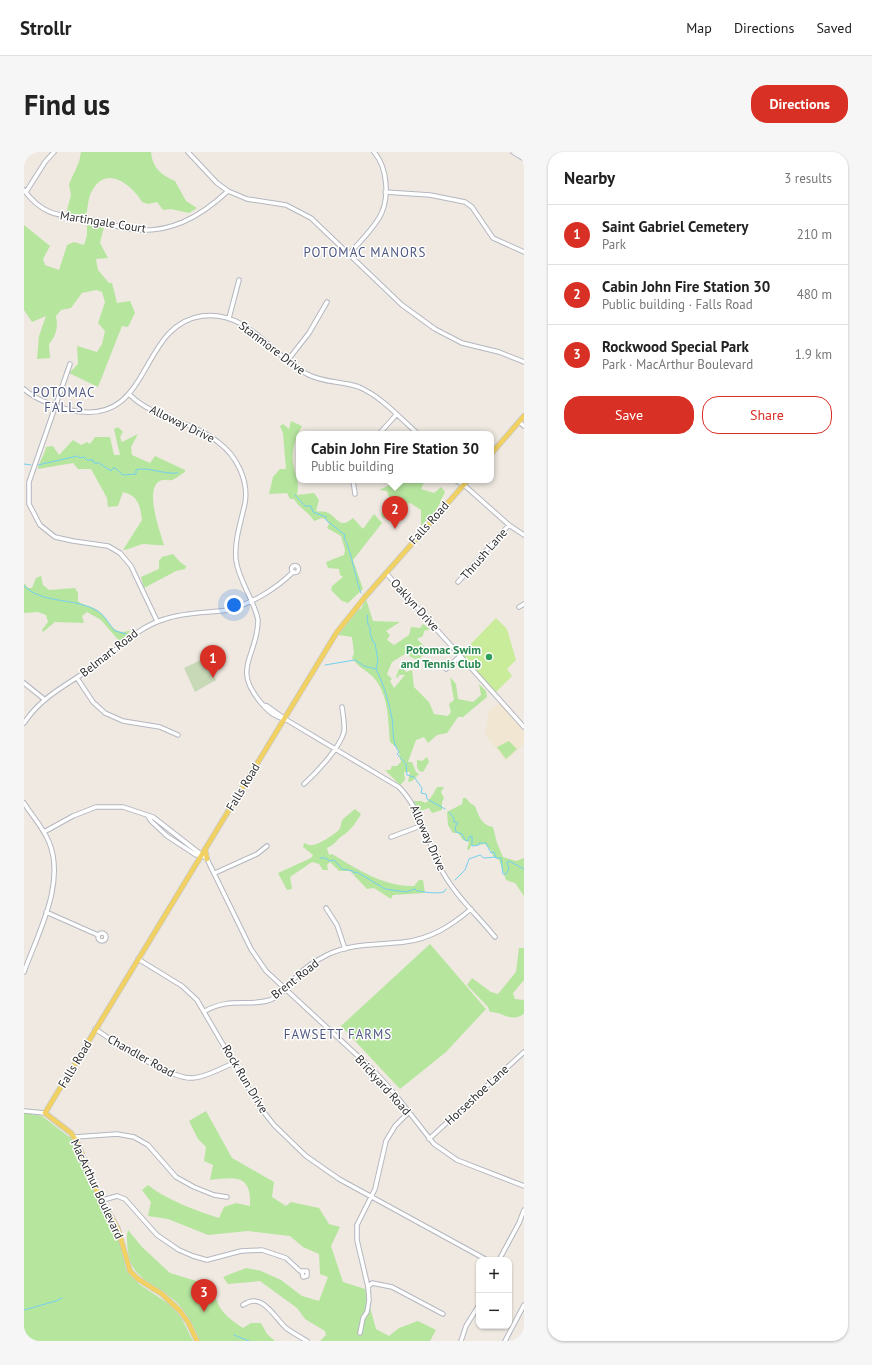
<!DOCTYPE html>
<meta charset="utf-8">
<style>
body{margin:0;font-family:"PT Sans",sans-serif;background:#f6f6f6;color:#222}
.controls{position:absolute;right:12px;bottom:12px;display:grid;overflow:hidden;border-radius:8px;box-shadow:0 1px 3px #0004}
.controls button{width:36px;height:36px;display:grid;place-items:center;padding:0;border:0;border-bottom:1px solid #e0e0e0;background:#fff;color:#222;font:20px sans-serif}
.you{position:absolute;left:210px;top:453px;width:14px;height:14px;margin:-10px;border:3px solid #fff;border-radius:50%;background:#1a73e8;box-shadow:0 0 0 6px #1a73e833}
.badge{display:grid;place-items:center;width:26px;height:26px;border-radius:50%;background:#d93025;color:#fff;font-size:13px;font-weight:700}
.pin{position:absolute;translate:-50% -33px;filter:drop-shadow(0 1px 2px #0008)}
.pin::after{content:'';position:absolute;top:21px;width:14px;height:12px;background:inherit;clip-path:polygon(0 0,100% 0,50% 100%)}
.popup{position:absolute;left:272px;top:279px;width:198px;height:52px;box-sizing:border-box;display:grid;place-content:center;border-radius:8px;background:#fff;filter:drop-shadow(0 1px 3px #0005);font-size:13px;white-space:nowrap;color:#767676}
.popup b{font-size:15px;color:#222}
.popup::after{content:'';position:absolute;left:50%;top:100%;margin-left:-8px;border:8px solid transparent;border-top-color:#fff}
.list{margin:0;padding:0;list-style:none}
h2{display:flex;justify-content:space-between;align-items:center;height:52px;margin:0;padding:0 16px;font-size:17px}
h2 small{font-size:13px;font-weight:400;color:#767676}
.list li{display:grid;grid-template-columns:26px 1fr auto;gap:12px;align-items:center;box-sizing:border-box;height:60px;padding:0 16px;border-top:1px solid #e0e0e0}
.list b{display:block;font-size:15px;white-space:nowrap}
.list p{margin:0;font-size:13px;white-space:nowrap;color:#767676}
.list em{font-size:13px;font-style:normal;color:#767676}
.actions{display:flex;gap:8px;padding:12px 16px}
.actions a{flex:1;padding:9px 0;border:1px solid #d93025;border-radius:16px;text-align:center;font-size:14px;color:#d93025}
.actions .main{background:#d93025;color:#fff}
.map{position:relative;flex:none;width:500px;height:1189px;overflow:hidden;border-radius:16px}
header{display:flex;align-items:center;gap:24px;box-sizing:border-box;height:56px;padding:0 20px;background:#fff;border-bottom:1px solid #e0e0e0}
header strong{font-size:19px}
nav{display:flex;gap:22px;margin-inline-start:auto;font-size:14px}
.intro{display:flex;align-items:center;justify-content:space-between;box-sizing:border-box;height:96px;padding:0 24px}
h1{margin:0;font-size:28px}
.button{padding:10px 18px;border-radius:16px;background:#d93025;color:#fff;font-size:14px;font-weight:700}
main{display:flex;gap:24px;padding:0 24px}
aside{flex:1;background:#fff;border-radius:16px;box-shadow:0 1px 3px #0004}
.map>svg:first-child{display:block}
</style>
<header>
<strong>Strollr</strong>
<nav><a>Map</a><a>Directions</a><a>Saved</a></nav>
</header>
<div class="intro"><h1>Find us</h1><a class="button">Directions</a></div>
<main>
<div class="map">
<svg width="500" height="1189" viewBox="0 0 500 1189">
<rect width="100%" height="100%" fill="#efe9e1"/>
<path fill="#f0e6d1" d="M476 551 500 578V592L482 609 461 583 465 559Z"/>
<path fill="#b6e59e" d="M57 0H127C128 15 137 23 151 29L162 49 173 56 165 61 147 57 139 58 133 50 124 52 118 50C108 33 82 12 68 39 64 45 64 56 62 63L42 62 47 43 45 32 55 10Z
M63 71 80 75 76 91 84 106 72 107 74 118 85 131H88L93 151 106 149 111 161 104 175 98 174 74 235 45 221 54 212 53 194 73 200 78 192 81 179 74 171 81 150 78 140 72 138 58 141 47 156 37 158 32 164C34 175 33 182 25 192L26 206 13 207 15 184 22 164 8 170 0 158V73L26 94 19 107 21 113 35 118 43 93 50 90 60 93 63 83Z
M267 269 278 274C272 285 267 298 269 311 271 326 276 326 273 343L290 341 295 348 292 359C295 360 298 359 302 360 313 363 314 379 329 366L339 377 350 362 358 371 329 408 339 437 324 451 318 449 307 438 308 434 319 425 316 423 315 417 304 416 302 410 320 403 321 398 317 384 303 376 305 372 303 368 298 366 290 369C285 360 275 356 270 347H266L263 341 245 342 249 325 256 317H262L259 281 256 274 259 272 265 277Z
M94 275 99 280 96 285 98 290 114 282 107 295 108 303 126 311 131 304 161 318V320C157 322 152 327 148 328 144 329 139 327 136 329 120 336 136 380 140 393 133 394 127 392 120 392 115 392 107 397 99 398L118 368C116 354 115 344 99 340L94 354 84 355 83 346 67 317H54L49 311 14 317C15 309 21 303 22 295L29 294 35 303 49 288 57 293 63 290 66 292 71 285H86L90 303H96L90 277Z
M365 328H401L397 337 410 341 417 335 421 340 413 357 397 374V358L386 351 378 352 360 367 357 363 361 353 367 352 363 339 355 338 364 334Z
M149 402 156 410 162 414 161 417 152 419 120 436 117 425 135 417V409L138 405Z
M17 424 19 433 25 438 51 436 54 441V449C59 454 67 454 73 458 82 463 84 474 92 478 96 481 103 480 107 478L96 490 77 468 63 460 58 464 60 471 31 470 19 480 18 478 24 470 22 463 14 460 0 461V431L4 436H8L12 426Z
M342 447 349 469 376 470 362 479 366 483 363 488 370 493 385 483 387 475 396 476 399 472 406 477 400 479 399 484 393 487 401 495 403 501 393 508 381 502 368 510 363 522 368 527 366 529 370 536 381 523H375L374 526 372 525 375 517H380L382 520 388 518 390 535 405 550 410 562 424 564 427 560 425 552 430 548 426 525 432 532 434 547 449 550 457 543 455 532 462 539 463 545 439 565H434L423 581 413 583 404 591 400 585 392 588 384 610H388L392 620 395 622 388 629 384 630 386 620H380L381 628 376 633 361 618H366L368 614H373L377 610 374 597 366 590C364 569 365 542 349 525 342 518 333 514 328 506L330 501 328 485 314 483 331 459 337 457Z
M485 589 493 597 482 607 473 595Z
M403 605 405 610 399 620 395 619 393 615V608L398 609Z
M413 635H420L417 640 420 646 418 650V658L408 661 405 656 396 659 389 649H397L402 651 408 644Z
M439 646H442L446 651 451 654C455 664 457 673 469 675L473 691 479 705 492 709 500 706V744L491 731 482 728 475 708 469 704 467 698 461 692 447 694 445 698 443 697 445 690 439 688 434 681H429L424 673 423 660 438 652Z
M331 657 337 662C331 672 327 678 318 684 313 687 312 692 303 696L305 703 308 702C333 717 360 735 390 734L395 728H399L401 741 369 743 367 747 350 736 343 737 326 719H315L306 710 303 713 304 718H299L295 712 288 710 266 725 268 737 263 738 254 721 287 706 289 703 279 695 280 691C283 692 286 694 289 693 294 693 315 680 316 676 317 673 317 670 319 667Z
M406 792 462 857 422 900 376 937 317 874Z
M495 796H500V828L489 841 491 847 500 848V862C485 871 481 860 466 860L464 855 443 833 448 826 467 840 474 842 492 820Z
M182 959 208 1006 250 1030 248 1045 262 1054 267 1050 295 1056 305 1072 316 1075 307 1094 319 1130 341 1137 352 1177 365 1184 375 1176 394 1169 412 1178 406 1189H296L302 1183 301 1179 281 1167 273 1156 236 1129 204 1132 199 1125 222 1116 237 1119 257 1128 278 1144 295 1149 304 1125 296 1122 295 1102 279 1095 266 1084 224 1079 184 1083 144 1067 124 1064 127 1050 118 1038 124 1033C144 1049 171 1058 195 1066L200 1055 212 1051 226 1054C228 1022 211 1025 186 1028L189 1013 180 1009 182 995 174 987 165 969Z
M0 961 18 964 48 987 72 1041 90 1074 96 1089 102 1117 115 1132 145 1152 157 1165 169 1189H0Z
M104 1078 118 1095 146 1121 189 1134C193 1157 200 1163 219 1176L227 1171H237L243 1182 251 1189H176C169 1174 163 1160 150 1148 131 1131 107 1128 104 1099 103 1092 102 1085 104 1078Z"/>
<path fill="#c8d9b8" d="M181 506 192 528 171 540 160 516Z"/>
<path fill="#c9ec9a" d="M472 466 483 477 492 508 483 517 488 524 471 541 437 502Z"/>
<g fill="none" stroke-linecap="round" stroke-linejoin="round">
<path stroke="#75cff0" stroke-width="1" d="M0 312 7 313
M14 313 53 304 56 306 60 305 63 308H69L70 311H75L87 319 89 316H91L99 323 112 322V318C122 314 141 323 154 321
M271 343 281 354H287L289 360 302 365V368L321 383 320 386C326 394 332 429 337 441
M0 434C20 453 53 445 75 460 82 465 86 474 91 479L102 482
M343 463 344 473 346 475V481L349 490 351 491 354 509 352 517
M301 513 331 508 340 514 352 517C359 531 364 547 367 562 371 576 366 588 375 600L373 602 382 612 383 623 390 625 398 636 397 641 402 642 403 647 421 657
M425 660 430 666V670L434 671 431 675 432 680 438 682 441 688 444 689 445 685 448 684V694L455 693V691H462L467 701 470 700 472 706H477L479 722H482L485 717 483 710 485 709 500 717
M296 706H302L305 709 310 708 318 717 329 719 330 721 333 720 361 737 382 740 391 737 393 739C402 740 410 742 420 740L422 737
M431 728 441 718 445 707 456 703 460 706 472 705
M0 1158 32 1149 38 1146
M210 1183 225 1189"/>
<defs>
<path id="minor" d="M164 0 193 31 204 39 223 47 262 53 287 66 378 153 411 177 438 191 475 200 500 210
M489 0 500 7
M0 38C21 67 41 63 73 69 84 71 94 75 105 77 145 83 176 65 204 39
M2 40 21 10 30 0
M361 40 406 43 441 50 448 55 469 86 500 100
M325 102C335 91 347 79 355 66 366 48 364 16 350 0
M205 166 215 128
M264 208 285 181 303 150
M46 212 5 330V352L16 373 31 385 49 389 84 394 96 401 107 414 133 469
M0 237C12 248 30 254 46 258 129 277 113 173 178 164 224 158 247 203 283 222 299 231 318 229 335 235 358 245 376 266 394 282
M106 243C129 266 168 269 194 290 212 303 225 328 221 351 217 370 210 389 212 408 215 430 230 447 234 468 234 505 206 515 238 552 245 560 251 565 261 567
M495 270 500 274
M355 282 372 263
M329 328 331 342
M431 328 440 333
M437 328 440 333 485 373 500 383
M267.5 417a3.5 3.5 0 1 1 7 0a3.5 3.5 0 1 1-7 0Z
M362 421 500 575
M434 430 485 373
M495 455 500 452
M422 517 436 504
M53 526 69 550 81 561 99 569 136 575 154 583
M0 531 20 547
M239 553 243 554 261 567 375 635C398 659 403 690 418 719 431 743 454 764 471 785
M0 571C19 542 49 530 76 510 98 494 114 475 141 467 161 460 184 461 205 458 228 451 252 437 269 420
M280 632C293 620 315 597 320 580 321 572 319 563 318 555
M0 651C8 664 19 675 25 690 42 731 14 781 0 820
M124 664 127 669 143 684 172 703H177
M20 680 49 664 72 655H99L129 665 183 707 227 797 242 819 350 919 370 941 410 992 433 1008 500 1034
M367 685 399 673
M191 721 233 702 243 694
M302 756 313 773 321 797
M22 760 74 783
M74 785a4 4 0 1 1 8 0a4 4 0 1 1-8 0Z
M114 807 158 834 173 848 235 954 250 973 282 1004 315 1027 463 1108
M181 859C207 845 223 855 246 848 258 844 266 830 275 822 283 814 293 808 303 803 327 791 354 793 380 790 407 787 428 773 447 757
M71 877C92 891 147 928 169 926 183 925 197 916 210 911
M0 959 21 961
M51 985 93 982 110 985 124 993 152 1025 170 1035 190 1043 203 1045
M405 987 500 900
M79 1048 93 1044 101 1047 133 1083 155 1098 169 1104 183 1108 217 1099 238 1098 262 1106 276 1119H283V1124L279 1125 278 1120
M475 1108 495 1071 500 1058
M344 1135 348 1131 368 1135 419 1162
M219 1153C238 1139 250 1165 262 1176 269 1181 276 1185 283 1189
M336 1181 339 1166 343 1160 345 1148 344 1135 333 1088V1073L351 1037 362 989 371 974 385 960
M437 1189 442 1174 455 1153
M481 1189 500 1153"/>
<path id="major" d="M467 302 500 264
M181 697 183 707
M173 1189 164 1170 156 1159 138 1142 114 1127 106 1119 94 1077 73 1039 53 990 47 981 21 961 313 480 341 445 444 328"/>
</defs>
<use href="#minor" stroke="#b4b7c1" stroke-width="5.5"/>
<use href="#major" stroke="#c9c9c9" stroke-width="6"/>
<use href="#minor" stroke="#fff" stroke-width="3.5"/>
<use href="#major" stroke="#f2d163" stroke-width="4.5"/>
</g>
<circle fill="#2e9e5b" stroke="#fff" stroke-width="1.5" cx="465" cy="505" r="4"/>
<g text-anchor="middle" stroke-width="3" stroke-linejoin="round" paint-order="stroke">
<g font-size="12" fill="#2e2e2e" stroke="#fff">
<text transform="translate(79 70) rotate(9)" y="4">Martingale Court</text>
<text transform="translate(248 196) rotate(37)" y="4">Stanmore Drive</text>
<text transform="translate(158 272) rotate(26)" y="4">Alloway Drive</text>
<text transform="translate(405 371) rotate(-48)" y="4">Falls Road</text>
<text transform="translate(460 402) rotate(-49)" y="4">Thrush Lane</text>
<text transform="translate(391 453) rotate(48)" y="4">Oaklyn Drive</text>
<text transform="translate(85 501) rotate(-38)" y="4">Belmart Road</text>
<text transform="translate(219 635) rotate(-59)" y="4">Falls Road</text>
<text transform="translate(404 686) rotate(66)" y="4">Alloway Drive</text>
<text transform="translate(271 827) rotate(-38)" y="4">Brent Road</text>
<text transform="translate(117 904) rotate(29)" y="4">Chandler Road</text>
<text transform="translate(51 912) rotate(-59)" y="4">Falls Road</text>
<text transform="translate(221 927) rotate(59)" y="4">Rock Run Drive</text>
<text transform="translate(359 933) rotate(48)" y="4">Brickyard Road</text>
<text transform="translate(453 943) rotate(-43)" y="4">Horseshoe Lane</text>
<text transform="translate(73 1037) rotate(65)" y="4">MacArthur Boulevard</text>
</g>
<g font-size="12" font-weight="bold" fill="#27864d" stroke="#fff" text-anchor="end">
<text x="457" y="502">Potomac Swim<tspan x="457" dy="14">and Tennis Club</tspan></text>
</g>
<g font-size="13" letter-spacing="1" fill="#4d5680" stroke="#fff">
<text x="341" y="105">POTOMAC MANORS</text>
<text x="40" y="245">POTOMAC<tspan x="40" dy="15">FALLS</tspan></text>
<text x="314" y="887">FAWSETT FARMS</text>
</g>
</g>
</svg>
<div class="controls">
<button>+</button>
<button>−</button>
</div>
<div class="you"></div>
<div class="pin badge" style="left:189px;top:526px">1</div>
<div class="pin badge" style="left:371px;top:377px">2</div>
<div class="popup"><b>Cabin John Fire Station 30</b>Public building</div>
<div class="pin badge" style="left:180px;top:1160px">3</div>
</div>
<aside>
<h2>Nearby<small>3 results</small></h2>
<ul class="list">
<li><span class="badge">1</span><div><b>Saint Gabriel Cemetery</b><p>Park</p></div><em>210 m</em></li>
<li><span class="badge">2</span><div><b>Cabin John Fire Station 30</b><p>Public building · Falls Road</p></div><em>480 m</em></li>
<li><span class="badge">3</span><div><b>Rockwood Special Park</b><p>Park · MacArthur Boulevard</p></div><em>1.9 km</em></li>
</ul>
<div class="actions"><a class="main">Save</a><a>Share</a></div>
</aside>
</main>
